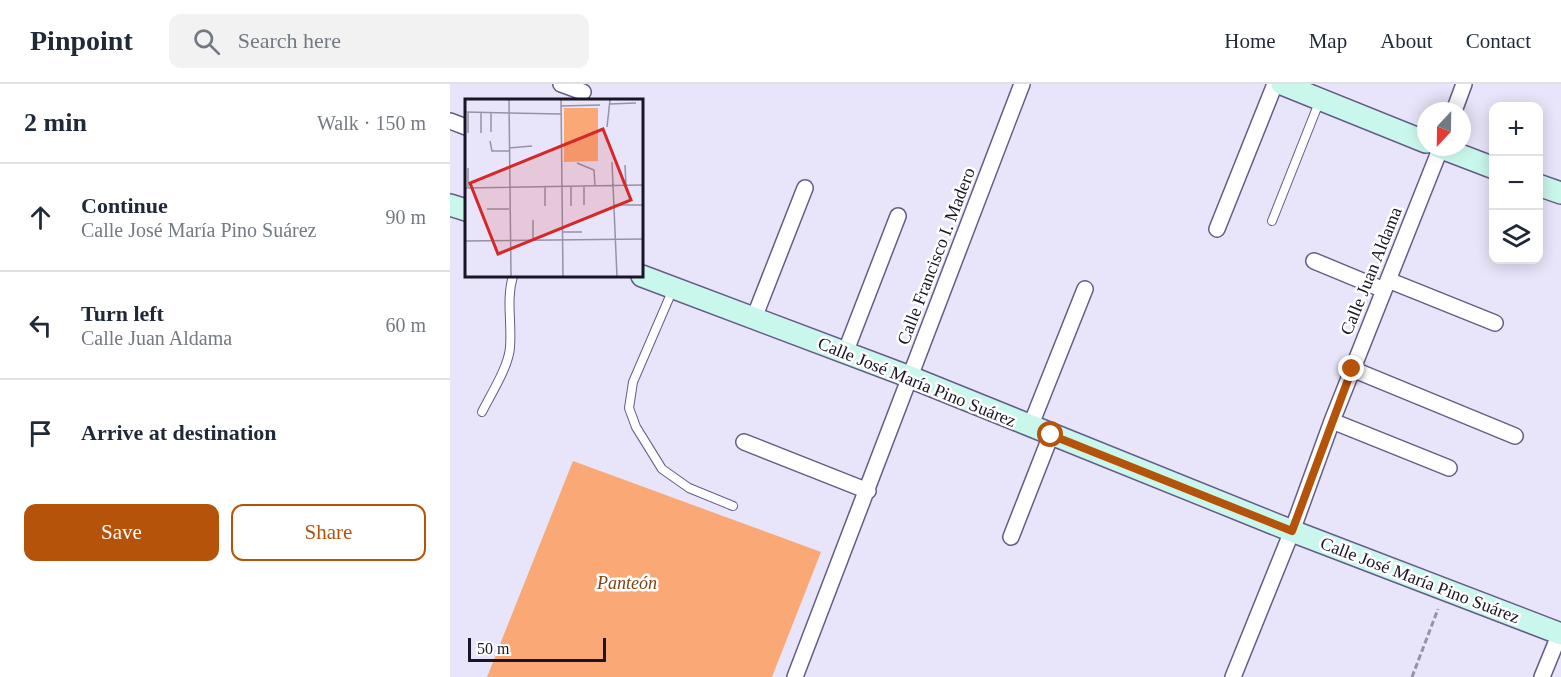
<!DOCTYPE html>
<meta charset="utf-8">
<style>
body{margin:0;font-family:Georgia,serif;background:#f2f2f3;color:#1f2937}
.controls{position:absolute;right:18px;top:18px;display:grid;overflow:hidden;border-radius:12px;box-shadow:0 3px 15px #0003}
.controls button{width:54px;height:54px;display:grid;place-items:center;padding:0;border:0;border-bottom:2px solid #e0e1e3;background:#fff;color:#1f2937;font:30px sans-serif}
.compass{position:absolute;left:967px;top:18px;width:54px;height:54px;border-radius:50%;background:#fff;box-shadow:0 3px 15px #0003;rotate:202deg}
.scale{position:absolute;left:18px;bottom:15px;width:138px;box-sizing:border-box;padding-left:6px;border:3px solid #191527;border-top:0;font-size:16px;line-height:21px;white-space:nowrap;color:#191527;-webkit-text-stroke:4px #fff;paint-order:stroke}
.stop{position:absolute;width:18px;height:18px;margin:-14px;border:4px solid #b45309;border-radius:50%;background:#fff}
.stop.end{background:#b45309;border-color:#fff;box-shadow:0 2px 6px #0008}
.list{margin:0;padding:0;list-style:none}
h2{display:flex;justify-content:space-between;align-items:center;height:78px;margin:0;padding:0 24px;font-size:26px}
h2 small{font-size:20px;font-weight:400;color:#747a83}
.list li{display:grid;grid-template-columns:39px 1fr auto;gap:18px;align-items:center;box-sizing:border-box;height:108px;padding:0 24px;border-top:2px solid #e0e1e3}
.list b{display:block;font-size:22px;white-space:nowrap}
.list p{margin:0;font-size:20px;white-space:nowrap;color:#747a83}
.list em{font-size:20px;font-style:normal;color:#747a83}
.actions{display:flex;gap:12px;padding:18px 24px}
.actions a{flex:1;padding:14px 0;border:2px solid #b45309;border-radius:12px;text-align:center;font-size:21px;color:#b45309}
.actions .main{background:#b45309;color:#fff}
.icon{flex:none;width:33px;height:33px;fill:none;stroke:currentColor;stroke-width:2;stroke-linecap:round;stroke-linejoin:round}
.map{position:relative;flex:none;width:1111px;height:593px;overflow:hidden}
header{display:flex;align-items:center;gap:36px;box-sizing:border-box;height:84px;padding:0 30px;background:#fff;border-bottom:2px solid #e0e1e3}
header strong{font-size:28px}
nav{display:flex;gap:33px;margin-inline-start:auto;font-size:21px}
.search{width:420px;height:54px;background:#f2f2f3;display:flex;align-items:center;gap:15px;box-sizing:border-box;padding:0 21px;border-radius:12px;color:#747a83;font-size:22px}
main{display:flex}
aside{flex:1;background:#fff}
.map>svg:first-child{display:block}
</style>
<header>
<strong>Pinpoint</strong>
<div class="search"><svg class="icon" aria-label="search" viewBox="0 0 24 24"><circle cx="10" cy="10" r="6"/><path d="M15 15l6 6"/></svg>Search here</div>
<nav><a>Home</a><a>Map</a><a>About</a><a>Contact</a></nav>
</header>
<main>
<aside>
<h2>2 min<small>Walk · 150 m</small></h2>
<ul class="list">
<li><svg class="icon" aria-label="ahead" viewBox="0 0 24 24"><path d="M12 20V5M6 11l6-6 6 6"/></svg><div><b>Continue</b><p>Calle José María Pino Suárez</p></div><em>90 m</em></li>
<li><svg class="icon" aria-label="left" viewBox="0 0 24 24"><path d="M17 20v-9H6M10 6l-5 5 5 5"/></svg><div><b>Turn left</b><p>Calle Juan Aldama</p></div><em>60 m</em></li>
<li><svg class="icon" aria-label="arrive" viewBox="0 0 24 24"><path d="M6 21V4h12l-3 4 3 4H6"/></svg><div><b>Arrive at destination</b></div></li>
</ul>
<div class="actions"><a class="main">Save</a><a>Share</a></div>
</aside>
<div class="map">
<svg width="1111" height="593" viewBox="0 0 1111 593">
<rect width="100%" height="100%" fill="#e8e5fa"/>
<path fill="#faa876" d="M123 377 371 468 322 593H37Z"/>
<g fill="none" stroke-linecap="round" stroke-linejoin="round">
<defs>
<path id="service" d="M822 137 870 16
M223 205 183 298 179 324 186 343 212 385 239 404 283 422
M32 328C41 310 59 282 60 263 62 239 56 215 63 192"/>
<path id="minor" d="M111 0 133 8
M1004 27 1014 0
M0 37 16 43
M767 145 825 0
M864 177 934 206
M938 196 1045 239
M304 234 355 104
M395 269 448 132
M902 285 1065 352
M882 337 999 384
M580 343 635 205
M294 358 418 407
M561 453 601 351
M345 593 572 0
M783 593 842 447 882 337 991 63
M1092 593 1110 549"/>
<path id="secondary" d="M832 0 976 58
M989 63 1044 84
M1088 101 1111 109
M0 121 16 126
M192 192 460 293 842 447 1111 550"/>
</defs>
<use href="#service" stroke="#645c89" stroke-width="10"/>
<use href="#minor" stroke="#645c89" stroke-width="18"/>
<use href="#secondary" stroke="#645c89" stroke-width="24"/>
<path stroke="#9693a7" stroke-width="3" stroke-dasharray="6 3" stroke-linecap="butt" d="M962 593 988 525"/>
<use href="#service" stroke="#fff" stroke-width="8"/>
<use href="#minor" stroke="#fff" stroke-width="15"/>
<use href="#secondary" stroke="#caf7ec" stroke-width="21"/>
</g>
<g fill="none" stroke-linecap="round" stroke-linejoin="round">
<path stroke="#b45309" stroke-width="8" d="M601 351 842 447 902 285"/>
</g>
<g text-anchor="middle" stroke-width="5" stroke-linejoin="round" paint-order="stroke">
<g font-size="18" fill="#191527" stroke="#fff">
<text transform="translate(486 172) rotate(-69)" y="6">Calle Francisco I. Madero</text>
<text transform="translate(921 187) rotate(-68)" y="6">Calle Juan Aldama</text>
<text transform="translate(467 298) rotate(22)" y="6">Calle José María Pino Suárez</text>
<text transform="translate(970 496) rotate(21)" y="6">Calle José María Pino Suárez</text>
</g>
<g font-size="18" font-style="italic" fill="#824211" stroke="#fff">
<text x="177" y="505">Panteón</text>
</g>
</g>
<g transform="translate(15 15)">
<rect width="178" height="178" fill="#e8e5fa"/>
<path d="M99 9H133V62L99 63Z" fill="#faa876"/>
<path fill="none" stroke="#9592a6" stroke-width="1.5" d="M44 1 46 178M96 1 98 178M145 5 171 4M96 7 135 6M0 13 96 15M3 13V34M26 13V33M142 28 145 1M16 34V13M25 42 27 52H44M44 49 67 47M147 63 152 178M112 64 129 71 130 87M160 66 161 87M3 69V88M80 88V107M106 88V107M119 88V106M0 89 179 86M150 106H177M22 110H44M68 121V141M98 133H117M0 142 179 140"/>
<path fill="#d62828" fill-opacity="0.15" stroke="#d62828" stroke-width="3" d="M138 30 166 101 33 155 5 84Z"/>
<rect width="178" height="178" fill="none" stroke="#191527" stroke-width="3"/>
</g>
</svg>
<div class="controls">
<button>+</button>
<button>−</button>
<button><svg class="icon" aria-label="layers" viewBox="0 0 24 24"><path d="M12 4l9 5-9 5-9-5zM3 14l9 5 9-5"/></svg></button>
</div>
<svg class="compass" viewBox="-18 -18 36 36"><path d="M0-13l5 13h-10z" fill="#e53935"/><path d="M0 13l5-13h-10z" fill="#747a83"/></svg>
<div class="scale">50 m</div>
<div class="stop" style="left:601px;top:351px"></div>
<div class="stop end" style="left:902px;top:285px"></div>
</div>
</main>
